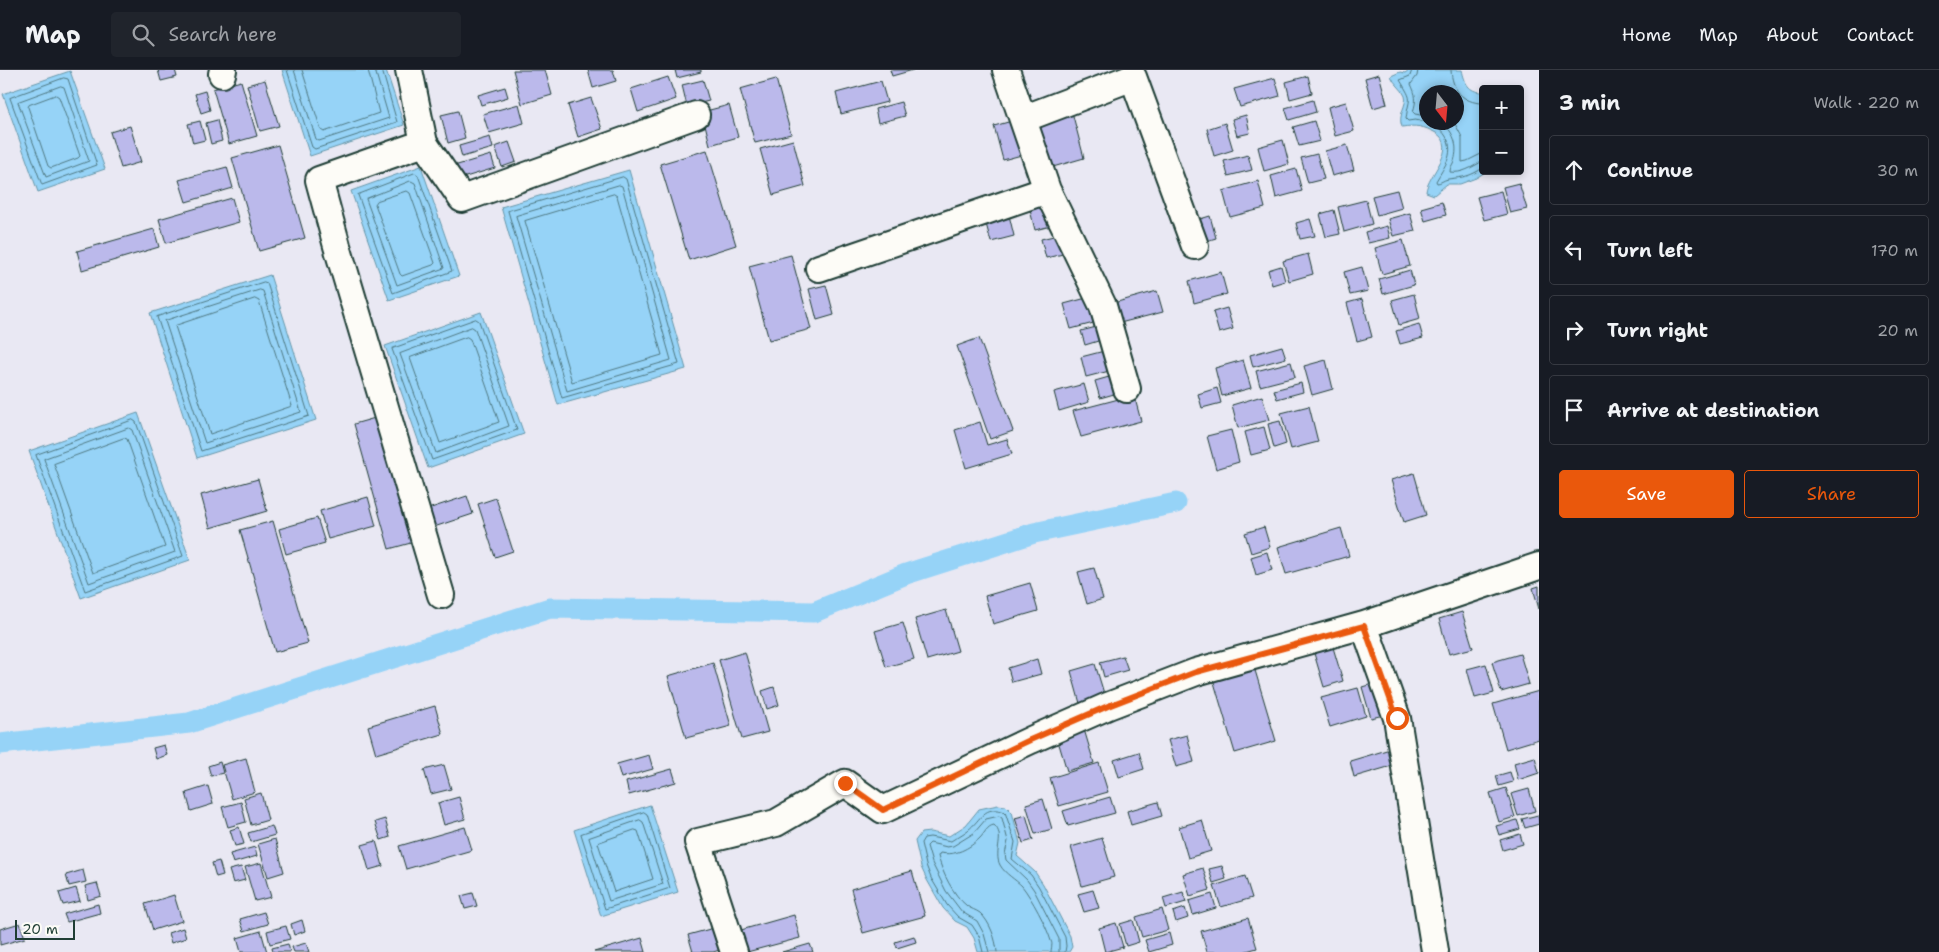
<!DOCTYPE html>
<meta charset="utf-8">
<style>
body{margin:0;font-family:"Shantell Sans",sans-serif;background:#20242c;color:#f1f3f6}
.controls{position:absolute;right:15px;top:15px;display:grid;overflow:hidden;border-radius:5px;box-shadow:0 2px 8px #0003}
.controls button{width:45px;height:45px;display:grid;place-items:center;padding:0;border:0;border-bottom:1px solid #363941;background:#171b24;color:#f1f3f6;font:25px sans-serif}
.compass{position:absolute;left:1419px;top:15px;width:45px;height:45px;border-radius:50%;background:#171b24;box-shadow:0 2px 8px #0003;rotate:164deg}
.scale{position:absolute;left:15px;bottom:12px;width:60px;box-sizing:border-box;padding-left:5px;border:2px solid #1f3d34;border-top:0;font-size:14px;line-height:18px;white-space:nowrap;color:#1f3d34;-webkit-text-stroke:4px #fdfcf7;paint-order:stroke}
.stop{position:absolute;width:15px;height:15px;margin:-11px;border:4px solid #ea580c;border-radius:50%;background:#fff}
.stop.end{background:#ea580c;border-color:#fff;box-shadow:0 1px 5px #0008}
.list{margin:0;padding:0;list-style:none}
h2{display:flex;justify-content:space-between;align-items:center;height:65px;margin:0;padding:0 20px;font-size:21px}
h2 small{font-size:16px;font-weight:400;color:#9ea1a6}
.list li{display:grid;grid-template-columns:32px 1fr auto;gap:15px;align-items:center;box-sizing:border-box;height:70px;margin:0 10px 10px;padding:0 10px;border:1px solid #363941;border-radius:5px}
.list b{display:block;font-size:19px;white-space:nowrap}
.list em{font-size:16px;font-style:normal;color:#9ea1a6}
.actions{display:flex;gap:10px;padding:15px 20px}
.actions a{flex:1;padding:11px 0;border:1px solid #ea580c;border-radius:5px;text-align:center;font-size:18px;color:#ea580c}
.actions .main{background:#ea580c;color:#fff}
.icon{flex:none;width:28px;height:28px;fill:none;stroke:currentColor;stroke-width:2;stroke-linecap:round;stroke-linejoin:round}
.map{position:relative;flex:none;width:1539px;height:882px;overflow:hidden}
header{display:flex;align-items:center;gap:30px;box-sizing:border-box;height:70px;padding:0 25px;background:#171b24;border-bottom:1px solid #363941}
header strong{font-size:24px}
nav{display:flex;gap:28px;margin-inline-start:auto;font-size:18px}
.search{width:350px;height:45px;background:#20242c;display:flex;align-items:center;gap:12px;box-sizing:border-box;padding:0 18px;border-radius:5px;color:#9ea1a6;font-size:19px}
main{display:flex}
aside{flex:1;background:#171b24}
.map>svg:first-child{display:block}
</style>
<header>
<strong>Map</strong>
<div class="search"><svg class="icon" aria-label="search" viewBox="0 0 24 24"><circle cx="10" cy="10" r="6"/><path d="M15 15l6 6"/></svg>Search here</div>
<nav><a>Home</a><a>Map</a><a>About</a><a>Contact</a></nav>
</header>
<main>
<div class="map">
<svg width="1539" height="882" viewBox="0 0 1539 882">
<rect width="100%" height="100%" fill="#e9e8f3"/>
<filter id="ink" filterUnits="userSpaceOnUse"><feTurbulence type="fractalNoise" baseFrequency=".02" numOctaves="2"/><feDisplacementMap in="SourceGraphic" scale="10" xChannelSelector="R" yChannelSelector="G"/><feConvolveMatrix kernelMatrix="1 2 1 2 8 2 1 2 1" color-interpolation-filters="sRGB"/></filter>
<g filter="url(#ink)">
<path fill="#96d3f7" stroke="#6697a9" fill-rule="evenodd" d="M282 0H386L404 55 310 86Z
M1409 0H1462C1465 13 1468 22 1483 22V101H1487L1476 108 1460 114H1447L1434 125 1426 122C1427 105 1460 78 1436 63 1424 56 1415 55 1402 57 1397 45 1408 34 1405 26 1402 18 1394 14 1391 6L1400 2 1405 3ZM1426 22H1456V52H1426Z
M70 1 105 99 38 122 3 24Z
M421 96 459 206 389 230 351 121Z
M629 100 686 299 558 335 501 137Z
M270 205 316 350 197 388 150 243Z
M481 242 524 364 428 398 385 276Z
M138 343 190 490 81 528 29 381Z
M650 735 678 822 601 846 574 760Z
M998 735 1006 736 1012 742 1020 773 1017 786 1035 802 1043 814 1070 866 1072 877 1069 882H978L974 868 967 857 955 851 943 838 927 810 921 797 915 771 921 763 930 762 949 766 966 755 979 739Z"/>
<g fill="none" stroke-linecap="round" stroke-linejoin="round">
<path stroke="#4f7982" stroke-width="1" d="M287 0 312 77 315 79 397 52 382 0
M294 0 316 69 319 71 389 48 375 0
M302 0 321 60 324 62 379 43 368 0
M1412 0 1410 6 1400 10C1414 33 1409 25 1406 49L1408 51 1415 50 1426 52
M1418 0 1417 6 1411 14C1416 25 1417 30 1413 42L1415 44 1426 46
M1451 0C1452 19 1462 33 1483 33
M64 8 68 9 97 95 42 115 10 28Z
M61 16 64 17 89 91 46 107 18 32Z
M56 25 59 27 80 86 78 88 51 98 48 96 28 37 29 35Z
M1427 52C1443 57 1454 72 1448 89 1445 97 1440 104 1436 111L1437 113C1441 113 1443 110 1448 109 1464 107 1469 107 1483 98
M1441 52C1454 61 1459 76 1454 91 1452 96 1450 97 1450 102 1462 104 1472 97 1483 91
M1454 52 1462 67V92L1467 91 1483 83
M415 103 418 105 452 201 393 223 358 125Z
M623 107 626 109 679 294 562 328 508 141Z
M411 111 415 113 444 198 397 215 366 129Z
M619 115 622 116 671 290 567 321 516 146Z
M407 121 410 123 435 193 433 195 402 206 400 204 375 134 377 131Z
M614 124 617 126 662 285 572 312 525 151Z
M264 212 267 213 309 346 201 381 157 247Z
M260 220 263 221 301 342 205 373 165 251Z
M255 229 259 231 292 336 210 364 175 256Z
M476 249 479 251 517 360 432 390 392 279Z
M472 257 475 259 509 356 436 383 400 284Z
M467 267 470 269 499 352 440 373 410 288Z
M133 350 136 352 183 486 85 521 36 385Z
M129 358 132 360 175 482 89 513 44 389Z
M124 368 127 369 165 477 93 503 54 394Z
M644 742 647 744 670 818 605 839 581 764Z
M640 750 643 752 663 814 609 831 589 768Z
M635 760 638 761 653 809 614 822 598 773Z
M983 882 979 866 972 855 958 847 947 835 931 808 926 795 921 773 924 768 930 767 951 771C957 767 963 764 968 760 981 750 984 734 1005 742L1015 772 1012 789 1031 805 1039 817 1065 867 1066 876 1065 882
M989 882 984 864 977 851 962 842 946 821 932 793 927 776 930 773 947 777 953 776 974 763 986 749 999 746 1002 748 1008 771 1005 784 1006 790 1027 810 1034 820 1059 869V882
M997 882C996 869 990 852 980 843 976 840 971 839 967 836 953 825 942 802 938 786L940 783C955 786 969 779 980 768 985 763 987 756 994 755 1006 766 993 782 1000 795 1005 804 1015 809 1022 816 1031 827 1047 857 1051 871 1053 874 1051 878 1051 882"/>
<path stroke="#96d3f7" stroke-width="21" d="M0 674 189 653 550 538 814 542 906 504 1034 463 1176 433"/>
</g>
<path fill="#bbb9eb" stroke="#1f3d34" d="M158 0H175L177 7 161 11Z
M513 0H545L552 25 522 34Z
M588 0H613L616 11 593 18Z
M675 0H701V2L677 8Z
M890 0H913L892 6Z
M1379 4 1387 34 1373 38 1365 8Z
M1308 6 1312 23 1290 29 1286 12Z
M668 7 676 29 638 42 631 19Z
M1275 8 1280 26 1240 37 1234 19Z
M776 9 791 64 755 73 740 19Z
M265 10 279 56 260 61 247 15Z
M703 10 709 31 687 36 682 15Z
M241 11 257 66 229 74 213 19Z
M881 11 887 32 841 44 836 23Z
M505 17 508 27 481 35 478 25Z
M205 21 210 40 201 43 195 24Z
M591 28 602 59 578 67 568 35Z
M1313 30 1316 42 1289 50 1285 38Z
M901 32 905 46 878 53 875 39Z
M1346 32 1354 61 1335 66 1328 37Z
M519 34 524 53 489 63 483 44Z
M729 35 738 67 710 75 702 42Z
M458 41 465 68 448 73 441 45Z
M1072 42 1084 88 1046 99 1034 52Z
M1246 45 1250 63 1237 66 1232 49Z
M1019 49 1029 83 1003 90 994 56Z
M217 50 222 71 211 74 206 53Z
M200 51 205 70 193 73 188 54Z
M1314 51 1320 71 1299 76 1293 57Z
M1225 53 1233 80 1214 86 1207 59Z
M130 56 141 92 121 98 110 62Z
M490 67 493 78 462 87 459 76Z
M793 70 805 116 773 125 760 79Z
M1283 70 1289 94 1264 101 1258 77Z
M509 72 516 92 502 97 495 77Z
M278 75 305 168 259 181 232 88Z
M1347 75 1354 100 1332 106 1325 81Z
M707 80 736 175 689 190 660 94Z
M1317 84 1324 109 1308 113 1301 88Z
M491 85 495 98 459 109 454 96Z
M1248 85 1252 100 1228 106 1224 91Z
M227 97 233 118 186 132 179 110Z
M1296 99 1302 121 1276 128 1271 106Z
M1258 111 1265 138 1230 147 1223 121Z
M1519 113 1527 139 1510 143 1503 117Z
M1397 120 1402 138 1377 145 1372 126Z
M1501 121 1507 144 1484 150 1477 127Z
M232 128 239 152 166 173 159 149Z
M1366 130 1372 154 1344 162 1338 137Z
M1048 131 1055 155 1035 160 1029 136Z
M1442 132 1446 145 1425 151 1421 138Z
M1007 137 1014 166 991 172 983 143Z
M1334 140 1340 164 1326 167 1320 144Z
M1410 143 1415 161 1393 166 1388 149Z
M1210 146 1216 168 1203 172 1197 150Z
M1310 149 1315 166 1300 169 1296 153Z
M1387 156 1390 168 1368 173 1365 162Z
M154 159 159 177 82 200 77 181Z
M1062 164 1067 183 1046 188 1041 169Z
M1403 170 1410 196 1382 204 1375 178Z
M1308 184 1313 204 1289 211 1283 191Z
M791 185 811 259 769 270 749 196Z
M1281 196 1285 211 1272 215 1268 200Z
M1362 197 1368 221 1350 225 1344 202Z
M1410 200 1414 215 1383 224 1379 209Z
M1221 202 1227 224 1194 233 1189 211Z
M826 215 834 245 817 250 809 219Z
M1157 221 1163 242 1116 254 1110 234Z
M1414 224 1420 249 1399 255 1392 230Z
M1094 226 1101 251 1071 259 1064 234Z
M1362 229 1372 267 1357 271 1347 233Z
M1227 238 1233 259 1219 263 1213 242Z
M1419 254 1423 268 1400 274 1396 261Z
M1104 255 1108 268 1085 275 1081 261Z
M979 268 1013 361 990 369 957 276Z
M1282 276 1286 288 1253 297 1250 285Z
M1112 279 1117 299 1086 307 1081 287Z
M1243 290 1251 318 1222 326 1215 298Z
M1326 290 1333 319 1312 325 1304 296Z
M1291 292 1295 307 1260 316 1256 301Z
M1116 305 1121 322 1100 328 1095 311Z
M1301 313 1303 322 1277 329 1274 320Z
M1084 314 1089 332 1059 341 1054 322Z
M1217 318 1221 333 1202 338 1198 324Z
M1134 325 1141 351 1081 367 1073 341Z
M1262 326 1269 350 1238 358 1232 335Z
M1309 336 1318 372 1291 379 1281 343Z
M382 346 418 471 389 479 354 354Z
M1280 351 1286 374 1274 378 1268 354Z
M980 352 987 375 1007 369 1012 384 966 398 955 360Z
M1264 357 1270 380 1251 385 1245 362Z
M1231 360 1239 392 1216 399 1207 366Z
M1414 403 1426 445 1404 452 1391 410Z
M258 409 267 441 210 458 201 425Z
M467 426 473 444 434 457 428 439Z
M368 427 376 456 328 469 320 441Z
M496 428 513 481 495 487 478 434Z
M317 448 325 473 286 484 279 459Z
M273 451 308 573 275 582 240 460Z
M1264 457 1270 477 1251 483 1245 463Z
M1341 458 1349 486 1286 504 1278 477Z
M1267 482 1272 500 1256 505 1251 487Z
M1094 498 1103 529 1087 534 1078 502Z
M1030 513 1038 541 993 554 985 526Z
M1539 516V539L1533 518Z
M946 540 958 581 927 590 915 549Z
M1462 542 1473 578 1449 584 1439 549Z
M903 553 914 589 886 597 875 561Z
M1332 574 1343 611 1324 617 1313 580Z
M745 582 768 662 742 669 719 590Z
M1520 584 1529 614 1501 622 1492 592Z
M1123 586 1128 600 1104 607 1100 592Z
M1037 589 1041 604 1012 612 1008 598Z
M713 593 731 656 686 668 668 606Z
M1095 594 1106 630 1081 637 1071 601Z
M1486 594 1494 623 1475 628 1467 599Z
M1254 597 1276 671 1235 683 1213 609Z
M1379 612 1388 644 1371 648 1362 617Z
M774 617 779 635 767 639 762 621Z
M1358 618 1366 646 1330 657 1321 628Z
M1539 621V669L1506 679 1493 634Z
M435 636 443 664 376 684 368 656Z
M1083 656 1094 693 1067 701 1056 664Z
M1187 665 1194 692 1176 697 1168 670Z
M164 675 167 685 156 689 153 678Z
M1390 679 1395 695 1354 707 1350 691Z
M1139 682 1144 699 1119 707 1114 690Z
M649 685 653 699 621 708 617 694Z
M1535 687 1539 703 1518 710 1514 693Z
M246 688 255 722 232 729 222 695Z
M220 692 223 703 211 706 208 696Z
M1099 693 1108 722 1059 736 1050 708Z
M444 695 451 719 431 724 424 700Z
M672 699 676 712 629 725 626 712Z
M1510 702 1513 712 1499 716 1496 706Z
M208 716 213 734 191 741 186 723Z
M1506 718 1515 747 1499 752 1490 723Z
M1529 719 1535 741 1518 746 1511 724Z
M261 723 268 750 251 755 244 728Z
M459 727 465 749 444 755 438 733Z
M1110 727 1115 743 1068 756 1063 741Z
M1043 729 1052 759 1035 764 1026 734Z
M241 732 246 752 228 757 222 737Z
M1158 732 1162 746 1131 755 1127 741Z
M1026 745 1033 770 1023 773 1015 748Z
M1538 745 1539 754 1525 758 1522 749Z
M385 749 390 767 381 770 375 752Z
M1202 750 1211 781 1188 788 1179 757Z
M1517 750 1520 759 1499 765 1496 756Z
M272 756 275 765 251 772 248 763Z
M239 757 244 774 235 776 230 760Z
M465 757 472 780 406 799 399 776Z
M1520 764 1523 774 1503 780 1500 770Z
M1102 768 1114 807 1082 816 1071 777Z
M275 769 284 802 268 807 258 774Z
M376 771 383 796 369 800 362 775Z
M255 777 257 786 233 793 230 784Z
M219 791 223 805 216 807 212 793Z
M261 793 271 827 255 831 245 797Z
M1222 796 1226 809 1213 813 1209 799Z
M241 797 245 810 233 813 229 800Z
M1203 798 1210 820 1190 826 1183 804Z
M83 800 86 812 69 816 66 805Z
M912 801 925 846 863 863 851 819Z
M1245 806 1252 828 1221 837 1214 816Z
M97 813 101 826 88 830 85 816Z
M76 818 80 831 63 835 59 823Z
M1093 820 1099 838 1084 842 1078 824Z
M1183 822 1186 832 1166 838 1163 828Z
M473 823 477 836 465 839 461 826Z
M1212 824 1216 838 1193 845 1189 831Z
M174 825 182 851 153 860 145 834Z
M98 834 100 843 67 852 64 844Z
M1185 838 1188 848 1176 852 1173 842Z
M1162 839 1168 860 1142 867 1136 847Z
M264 842 268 854 244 861 240 849Z
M794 845 800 868 747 882 741 860Z
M1248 848 1257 878 1243 882H1207L1201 861Z
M302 850 305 861 294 865 291 854Z
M1133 850 1139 872 1126 876 1120 854Z
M20 853 25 868 0 875V859Z
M1116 853 1123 877 1105 882 1099 858Z
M286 856 290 869 270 874 267 861Z
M721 856 727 878 713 882H693L688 865Z
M183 858 186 868 171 873 168 863Z
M261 861 267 882H241L237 868Z
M1169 863 1172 875 1149 882 1145 870Z
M914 866 916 872 897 878 895 872Z
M642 868 646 882H594Z
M306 873 309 882H294L292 877Z
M288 874 290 882H273L272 878Z
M810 874 813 882H782Z"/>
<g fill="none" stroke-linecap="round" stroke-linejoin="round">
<defs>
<path id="minor" d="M409 0 424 73 462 129 696 45
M1006 0 1047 120 1103 236 1127 319
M222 4 223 0
M1023 49 1133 7 1195 176
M424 73 319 110 337 176 441 525
M819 198 1047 120
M1435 881 1397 648 1364 555 1539 496
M734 882 698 772 776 753 845 713 883 740 1031 670 1108 636 1196 602 1364 555"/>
</defs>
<use href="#minor" stroke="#1f3d34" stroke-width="30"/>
<use href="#minor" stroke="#fdfcf7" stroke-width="26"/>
</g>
</g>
<g fill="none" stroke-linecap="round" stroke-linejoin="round" filter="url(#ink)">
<path stroke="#ea580c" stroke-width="6" d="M845 713 883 740 1030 670 1108 636 1196 602 1364 556 1397 648"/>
</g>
</svg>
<div class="controls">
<button>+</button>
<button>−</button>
</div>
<svg class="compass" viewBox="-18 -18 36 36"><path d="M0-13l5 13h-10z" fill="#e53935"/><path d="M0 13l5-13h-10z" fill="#9ea1a6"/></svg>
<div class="scale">20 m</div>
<div class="stop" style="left:1397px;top:648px"></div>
<div class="stop end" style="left:845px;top:713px"></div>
</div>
<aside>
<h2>3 min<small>Walk · 220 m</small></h2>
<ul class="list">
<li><svg class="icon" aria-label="ahead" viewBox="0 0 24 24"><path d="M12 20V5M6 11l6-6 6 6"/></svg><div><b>Continue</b></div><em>30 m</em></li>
<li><svg class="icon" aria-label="left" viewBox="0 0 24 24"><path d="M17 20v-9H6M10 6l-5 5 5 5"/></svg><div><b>Turn left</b></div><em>170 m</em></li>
<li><svg class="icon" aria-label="right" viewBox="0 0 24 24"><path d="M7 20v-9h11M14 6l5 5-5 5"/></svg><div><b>Turn right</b></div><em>20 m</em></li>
<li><svg class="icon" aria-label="arrive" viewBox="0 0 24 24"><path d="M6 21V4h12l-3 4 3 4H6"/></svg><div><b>Arrive at destination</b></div></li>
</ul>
<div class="actions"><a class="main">Save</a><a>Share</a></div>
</aside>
</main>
